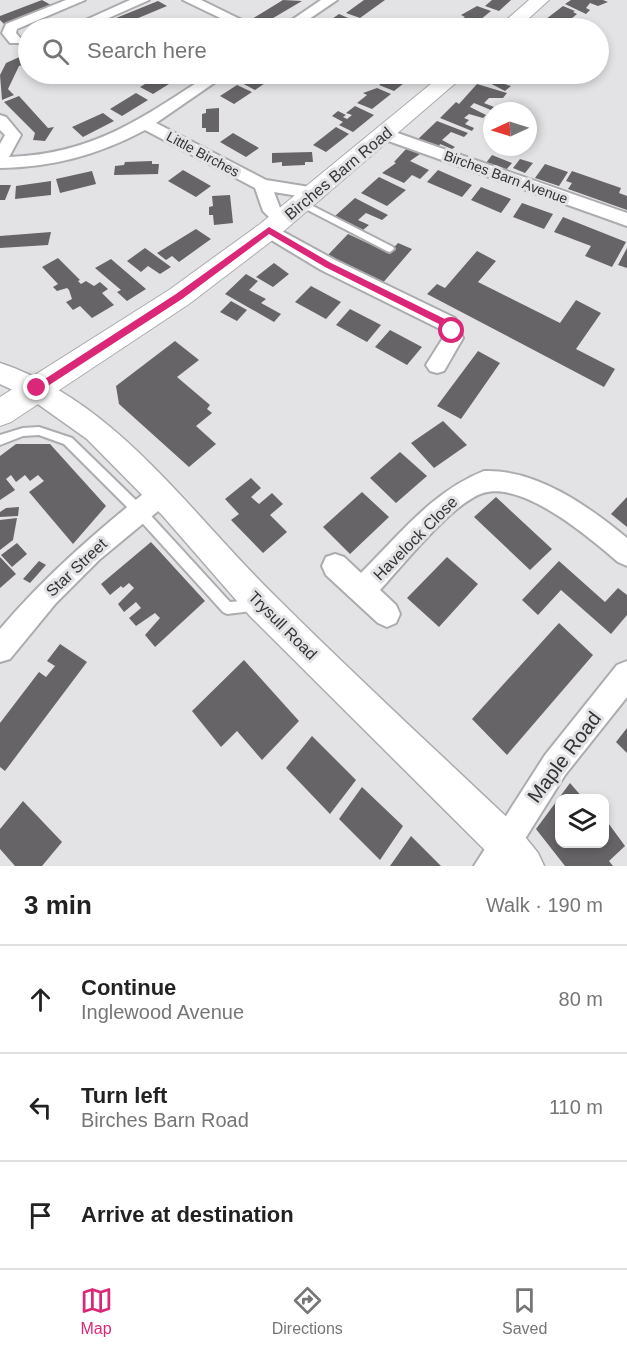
<!DOCTYPE html>
<meta charset="utf-8">
<style>
body{margin:0;font-family:Arial,sans-serif;background:#f2f2f2;color:#222}
.controls{position:absolute;right:18px;bottom:18px;display:grid;overflow:hidden;border-radius:12px;box-shadow:0 3px 9px #0003}
.controls button{width:54px;height:54px;display:grid;place-items:center;padding:0;border:0;border-bottom:2px solid #e0e0e0;background:#fff;color:#222;font:30px sans-serif}
.compass{position:absolute;left:483px;top:102px;width:54px;height:54px;border-radius:50%;background:#fff;box-shadow:0 3px 9px #0003;rotate:266deg}
.stop{position:absolute;width:18px;height:18px;margin:-14px;border:4px solid #db2777;border-radius:50%;background:#fff}
.stop.end{background:#db2777;border-color:#fff;box-shadow:0 2px 6px #0008}
.list{margin:0;padding:0;list-style:none}
h2{display:flex;justify-content:space-between;align-items:center;height:78px;margin:0;padding:0 24px;font-size:26px}
h2 small{font-size:20px;font-weight:400;color:#767676}
.list li{display:grid;grid-template-columns:39px 1fr auto;gap:18px;align-items:center;box-sizing:border-box;height:108px;padding:0 24px;border-top:2px solid #e0e0e0}
.list b{display:block;font-size:22px;white-space:nowrap}
.list p{margin:0;font-size:20px;white-space:nowrap;color:#767676}
.list em{font-size:20px;font-style:normal;color:#767676}
.icon{flex:none;width:33px;height:33px;fill:none;stroke:currentColor;stroke-width:2;stroke-linecap:round;stroke-linejoin:round}
.map{position:relative;flex:none;width:627px;height:866px;overflow:hidden}
.search{position:absolute;background:#fff;box-shadow:0 3px 9px #0003;left:18px;right:18px;top:18px;height:66px;display:flex;align-items:center;gap:15px;box-sizing:border-box;padding:0 21px;border-radius:33px;color:#767676;font-size:22px}
.sheet{height:402px;background:#fff}
nav{display:flex;justify-content:space-around;align-items:center;box-sizing:border-box;height:84px;border-top:2px solid #e0e0e0;background:#fff;font-size:16px;color:#767676}
nav a{display:grid;justify-items:center;gap:3px}
nav .on{color:#db2777}
.map>svg:first-child{display:block}
</style>
<div class="map">
<svg width="627" height="866" viewBox="0 0 627 866">
<rect width="100%" height="100%" fill="#e3e2e5"/>
<path fill="#676467" d="M42 0 51 5 4 24 0 20V16Z
M283 0 302 1 263 24 252 19Z
M364 0H385L360 18 346 13Z
M492 0H511L499 11 485 6Z
M571 0H603L608 2 598 6 590 3 586 8 590 10 586 14 565 4Z
M158 1 167 6 124 24 116 18Z
M477 6 491 11 475 24 462 19 465 17 461 15Z
M563 6 575 11 573 12 577 14 571 19 587 25 583 28 565 25 560 28 537 26Z
M339 14 353 20 341 28H319Z
M112 19 122 26 115 28H90Z
M459 21 473 26 470 28H450Z
M24 55 28 63 19 66 8 89 14 95 2 100 0 75 6 63Z
M162 74H185L153 94 140 87Z
M253 74H261L271 79 255 90 240 82Z
M394 74H407L413 76 394 91 379 85Z
M488 74H513L516 75 514 77 509 76 502 83 511 86 505 91 482 79Z
M477 84 507 93 503 98H489L484 103 494 107 491 110 474 103 470 107 486 115 483 118 469 114 464 118 469 120 465 124 474 128 472 131 440 118 456 102 459 104Z
M237 85 252 92 234 104 220 96Z
M377 88 391 94 372 109 357 103 367 95 363 93Z
M136 93 148 100 122 116 110 109Z
M19 96 48 128 54 127 45 141 33 140 35 133 4 102Z
M355 106 374 115 353 132 339 125 343 122 332 116 338 111 346 115 343 117 347 119 352 115 346 113Z
M219 108V132H206V128H202V114L206 113V109Z
M103 113 114 121 83 137 72 127Z
M437 121 468 133 464 137 451 132 442 140 455 147 452 149 440 144 438 148 417 140Z
M336 127 349 134 326 152 313 145Z
M233 133 259 148 246 157 220 142Z
M407 148 420 154 410 161 429 170 420 179 412 175 404 183 382 173 396 163 394 162Z
M312 152 313 162H305V165L282 166V162L272 163V153Z
M492 155 512 163 506 170 486 163Z
M520 159 533 163 525 173 513 168Z
M152 161V164H159L158 174 114 175 115 166 124 165 125 162Z
M545 164 568 172 559 186 535 178Z
M183 170 211 186 196 197 168 181Z
M438 170 472 185 462 197 427 182Z
M92 171 96 184 60 193 56 179Z
M572 171 621 188 619 193 627 196V210L568 189 572 183 566 181Z
M379 177 406 190 387 206 361 193Z
M51 181V195L15 199 16 186Z
M0 185H11L5 200H0Z
M481 187 511 199 501 213 471 200Z
M230 195 233 223 214 225 213 215H209V207L213 206 212 196Z
M355 198 388 215 382 220 366 213 358 220 369 225 363 230 335 216Z
M522 203 553 214 544 229 513 217Z
M563 217 626 242 612 267 585 256 591 246 554 232Z
M196 229 211 239 179 262 172 256 166 260 157 253Z
M51 232 48 245 0 248V236Z
M348 234 389 253 398 243 412 249 381 285 326 257Z
M145 248 171 267 160 274 148 266 141 272 127 261Z
M627 248V268L618 265Z
M477 251 496 261 478 282 560 323 576 300 601 313 576 349 615 369 604 387 427 294 437 284 445 288Z
M58 258 80 280 78 281 81 284 86 281 94 286 100 282 108 289 102 293 114 305 92 318 80 306 73 310 66 302 72 299 69 290 67 288 57 291 53 287 58 284 42 267Z
M111 259 146 289 127 301 117 292 121 290 95 268Z
M274 263 289 274 273 287 256 277Z
M246 274 258 281 249 290 266 299 261 303 281 314 274 322 225 294Z
M311 286 341 302 326 319 295 302Z
M231 301 247 310 237 321 220 312Z
M350 309 381 325 367 342 336 325Z
M390 330 422 347 407 365 375 347Z
M175 341 199 360 177 377 210 405 207 409 212 413 196 426 216 444 189 467 119 404 116 386Z
M478 351 500 363 461 419 437 406Z
M443 421 467 445 434 468 411 443Z
M16 444H50L106 506 73 544 29 492 44 481 38 475 30 481 25 475 16 482 11 475 6 479 15 490 0 500V456Z
M400 452 427 476 396 503 370 478Z
M251 478 261 488 251 497 259 504 272 493 283 504 270 515 287 532 263 553 231 520 239 514 225 499Z
M362 492 389 517 350 554 323 527Z
M496 497 552 549 530 570 474 517Z
M627 497V527L611 514Z
M19 507 18 516 0 517V512L6 508Z
M17 518 13 540 0 550V520Z
M151 542 205 601 155 647 145 635 160 618 155 613 136 626 129 618 141 608 136 602 124 612 118 604 134 588 129 583 123 588 121 586 110 595 101 584Z
M17 543 27 554 12 567 1 555Z
M0 557 16 574 0 588Z
M447 557 478 584 439 627 407 598Z
M39 561 46 565 30 583 23 579Z
M559 561 605 602 618 588 627 595V615L611 634 561 590 538 615 522 600Z
M559 623 593 655 507 755 472 719Z
M60 644 87 662 5 771 0 767V723L39 672 46 677 55 666 47 661Z
M244 660 299 721 262 760 237 731 221 747 192 711Z
M627 728V753L616 742Z
M312 736 356 780 330 814 286 768Z
M570 783 583 798H560V844H604L606 820 625 846 609 861 613 866H565L536 829Z
M362 787 403 826 380 860 339 819Z
M23 801 62 842 42 866H15L0 849V829Z
M411 836 441 866H390Z"/>
<g fill="none" stroke-linecap="round" stroke-linejoin="round">
<defs>
<path id="service" d="M303 201 393 247 394 249 390 252 387 251 300 206V202Z
M39 427 72 438 143 507 230 602 255 600 259 602 261 606 259 610 227 614 223 612 135 515 64 444 39 435 23 436 0 445V435L23 428Z"/>
<path id="minor" d="M66 0H85L17 29 16 33 22 40 20 43H10L2 33 6 24Z
M130 0H149L86 28H68Z
M183 0H201L258 28H241Z
M321 0H337L296 28H280Z
M210 74H227L156 123 266 180 322 189 325 193 322 197 316 199 274 192 280 208 291 220 288 224H276L263 211 255 188 145 130C98 155 53 167 0 168V144L5 135 0 130V115L6 117 21 135 9 157C94 154 142 118 210 74Z
M386 129 627 213V226L380 138 378 134 380 130Z
M269 224 335 260 455 318 463 338 444 371 437 373 430 371 426 365 443 338 440 329 321 270 263 235 260 230 263 225Z
M484 471C537 469 588 506 627 538V566L618 562C590 538 524 481 483 493 452 503 403 565 380 590L396 605 400 614 396 623 387 627 378 623 326 575 322 566 326 557 335 554 344 557 361 573C399 535 433 491 484 471Z
M161 483 169 486 173 494 169 502 99 560 56 603 10 659 0 662V629C48 573 96 532 153 486Z
M627 661V697L565 775 508 866H474L545 755 617 665Z"/>
<path id="tertiary" d="M0 363C117 402 189 512 274 595 353 674 436 750 517 827L538 853 544 866H501L250 616 163 516 87 439 28 397 0 384Z"/>
<path id="secondary" d="M529 0H549L518 28H497Z
M443 74H466L278 236 189 304 11 422 0 426V397L169 290 260 224Z"/>
</defs>
<use href="#service" stroke="#acabae" stroke-width="4"/>
<use href="#minor" stroke="#acabae" stroke-width="4"/>
<use href="#tertiary" stroke="#acabae" stroke-width="3"/>
<use href="#secondary" stroke="#acabae" stroke-width="2"/>
<use href="#service" fill="#fff" fill-rule="evenodd"/>
<use href="#minor" fill="#fff" fill-rule="evenodd"/>
<use href="#tertiary" fill="#fff" fill-rule="evenodd"/>
<use href="#secondary" fill="#fff" fill-rule="evenodd"/>
</g>
<path fill="#db2777" d="M269 227 331 263 451 322 455 333H449L445 327 325 267 269 234 182 299 40 391H34V386L176 294Z"/>
<g text-anchor="middle" stroke-width="6" stroke-linejoin="round" paint-order="stroke">
<g font-size="14" fill="#333334" stroke="#e3e2e5">
<text transform="translate(203 154) rotate(28)" y="5">Little Birches</text>
<text transform="translate(506 177) rotate(20)" y="5">Birches Barn Avenue</text>
</g>
<g font-size="16" fill="#333334" stroke="#e3e2e5">
<text transform="translate(338 173) rotate(-40)" y="6">Birches Barn Road</text>
<text transform="translate(415 538) rotate(-45)" y="6">Havelock Close</text>
<text transform="translate(76 567) rotate(-43)" y="6">Star Street</text>
<text transform="translate(283 625) rotate(45)" y="6">Trysull Road</text>
</g>
<g font-size="20" fill="#333334" stroke="#e3e2e5">
<text transform="translate(564 757) rotate(-53)" y="7">Maple Road</text>
</g>
</g>
</svg>
<div class="controls">
<button><svg class="icon" aria-label="layers" viewBox="0 0 24 24"><path d="M12 4l9 5-9 5-9-5zM3 14l9 5 9-5"/></svg></button>
</div>
<svg class="compass" viewBox="-18 -18 36 36"><path d="M0-13l5 13h-10z" fill="#e53935"/><path d="M0 13l5-13h-10z" fill="#767676"/></svg>
<div class="stop" style="left:452px;top:331px"></div>
<div class="stop end" style="left:37px;top:388px"></div>
<div class="search"><svg class="icon" aria-label="search" viewBox="0 0 24 24"><circle cx="10" cy="10" r="6"/><path d="M15 15l6 6"/></svg>Search here</div>
</div>
<section class="sheet">
<h2>3 min<small>Walk · 190 m</small></h2>
<ul class="list">
<li><svg class="icon" aria-label="ahead" viewBox="0 0 24 24"><path d="M12 20V5M6 11l6-6 6 6"/></svg><div><b>Continue</b><p>Inglewood Avenue</p></div><em>80 m</em></li>
<li><svg class="icon" aria-label="left" viewBox="0 0 24 24"><path d="M17 20v-9H6M10 6l-5 5 5 5"/></svg><div><b>Turn left</b><p>Birches Barn Road</p></div><em>110 m</em></li>
<li><svg class="icon" aria-label="arrive" viewBox="0 0 24 24"><path d="M6 21V4h12l-3 4 3 4H6"/></svg><div><b>Arrive at destination</b></div></li>
</ul>
</section>
<nav>
<a class="on"><svg class="icon" aria-label="map" viewBox="0 0 24 24"><path d="M3 6l6-2 6 2 6-2v14l-6 2-6-2-6 2zM9 4v14M15 6v14"/></svg>Map</a>
<a><svg class="icon" aria-label="directions" viewBox="0 0 24 24"><path d="M12 3l9 9-9 9-9-9zM9 14v-3h6M13 9l2 2-2 2"/></svg>Directions</a>
<a><svg class="icon" aria-label="saved" viewBox="0 0 24 24"><path d="M7 4h10v16l-5-4-5 4z"/></svg>Saved</a>
</nav>
